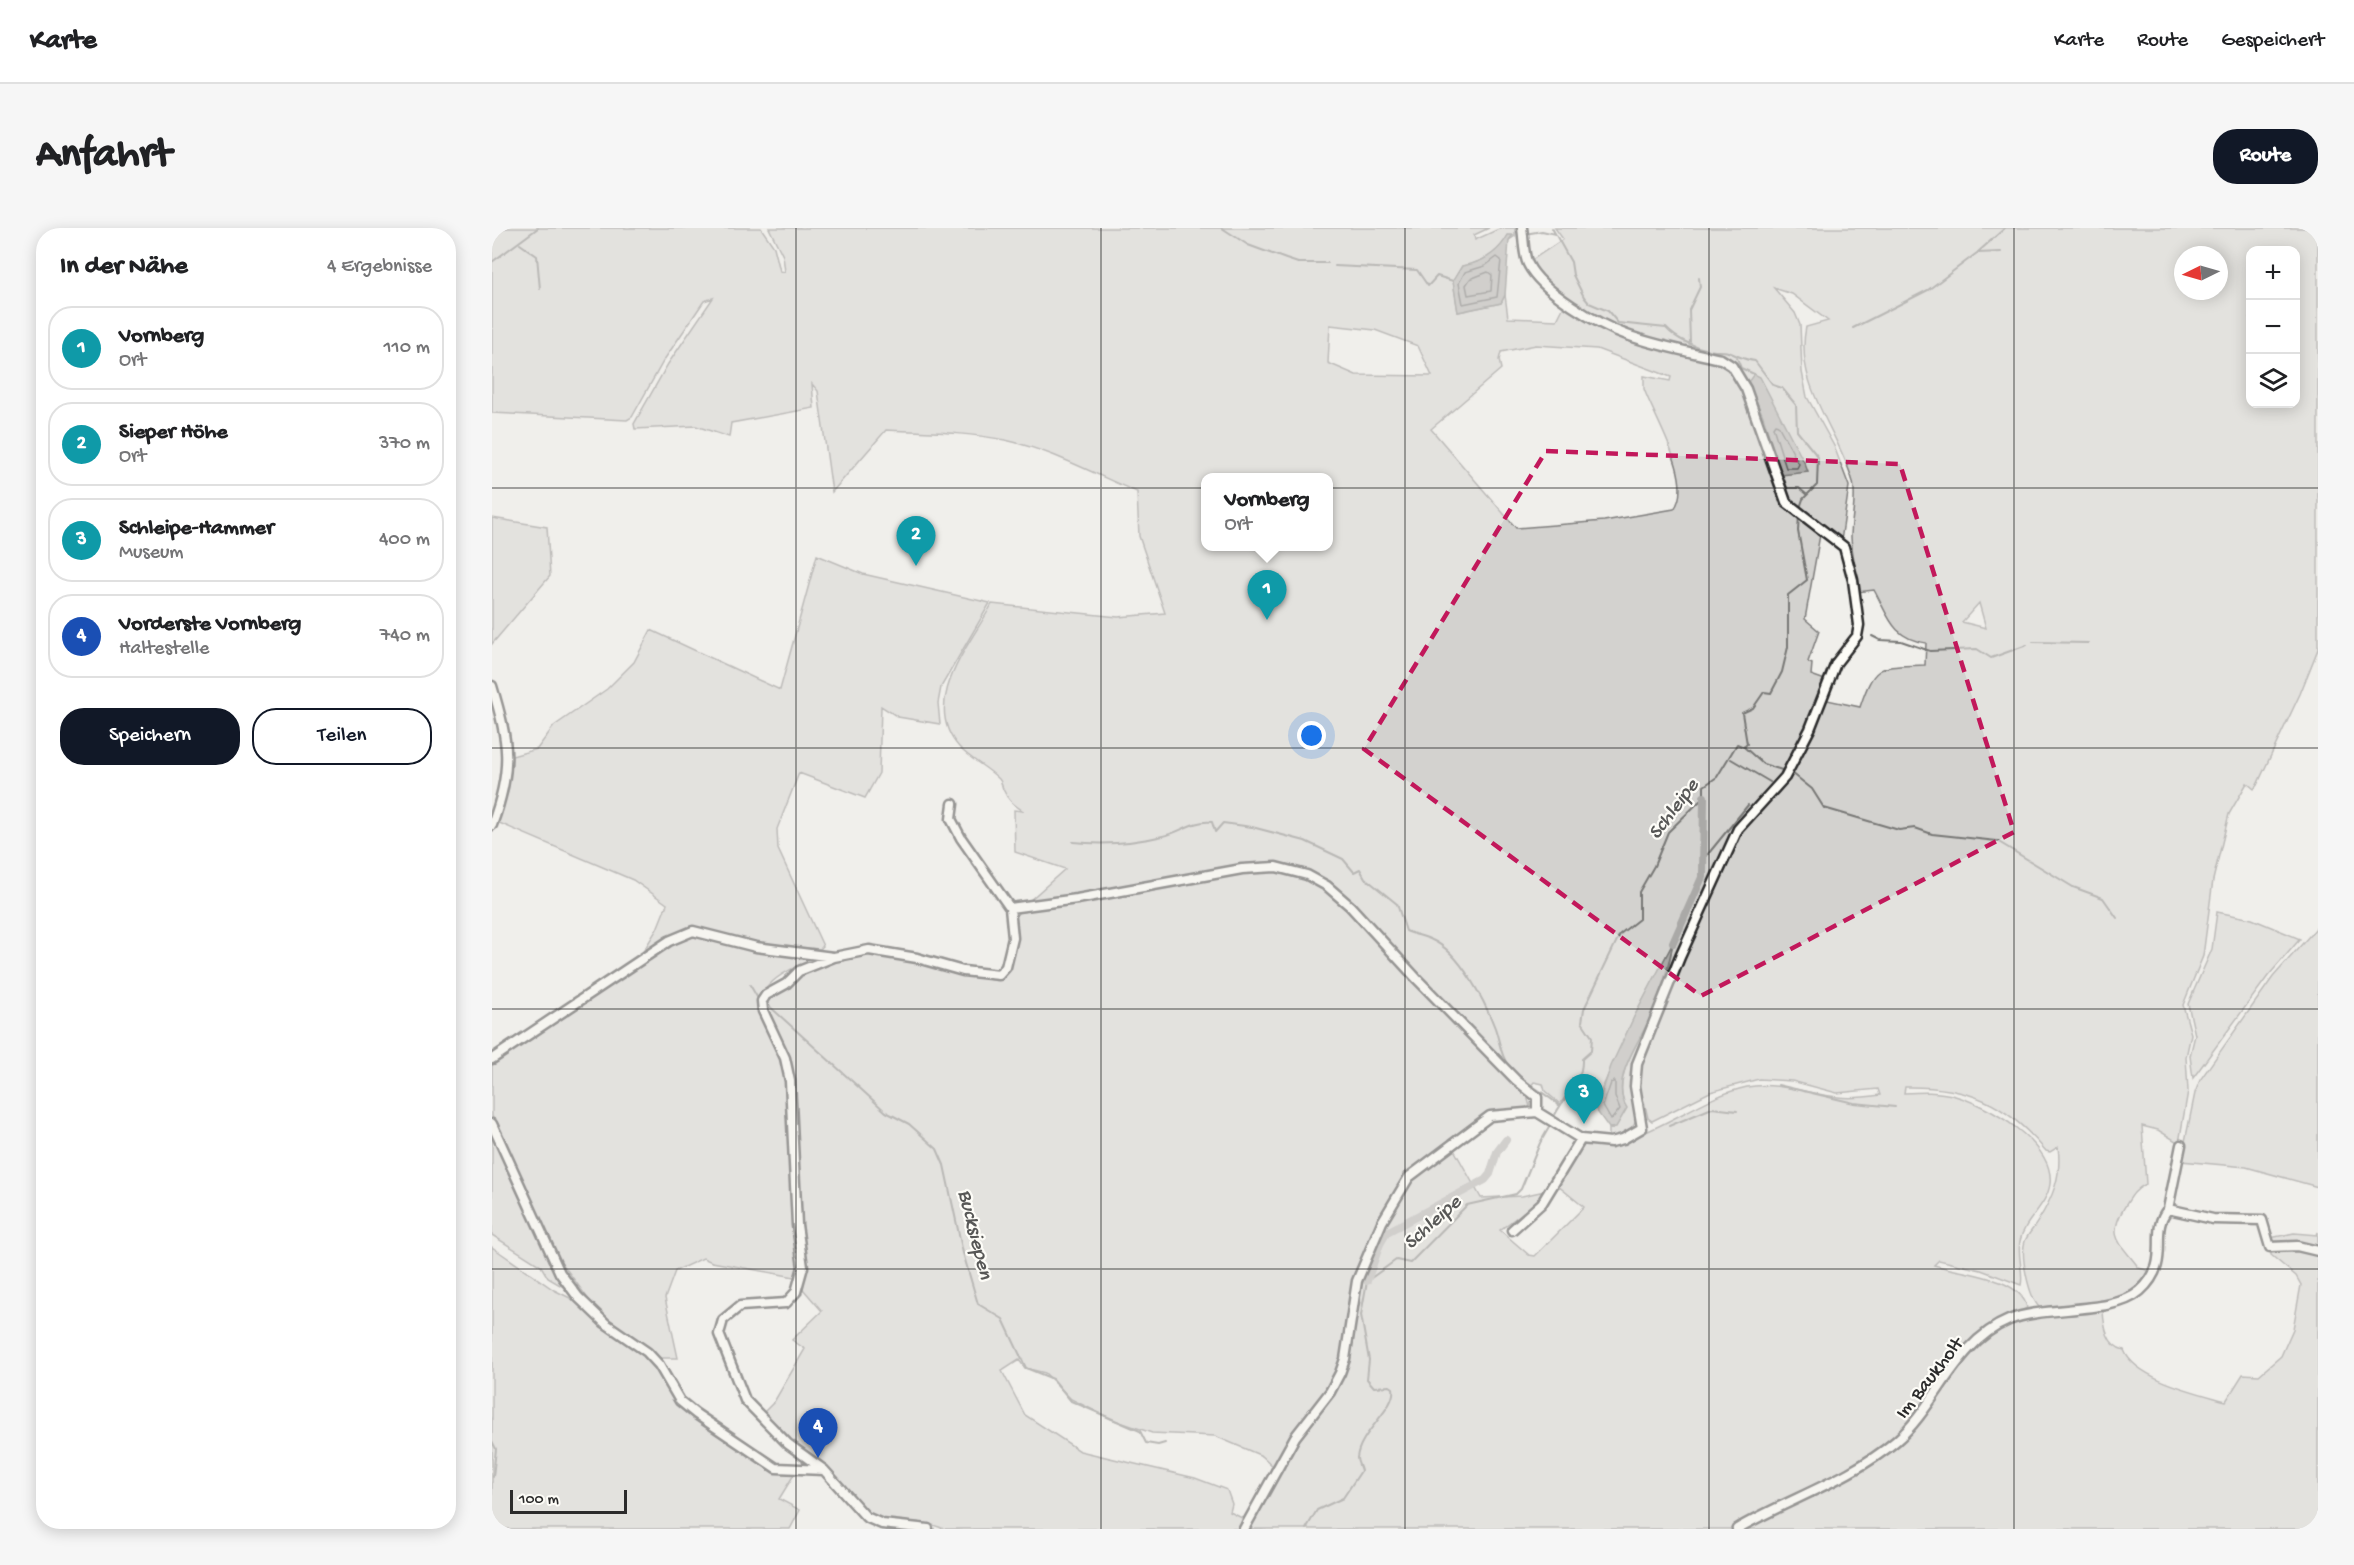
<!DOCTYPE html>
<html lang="de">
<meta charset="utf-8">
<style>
body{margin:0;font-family:"Gochi Hand",sans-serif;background:#f6f6f6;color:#202124}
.controls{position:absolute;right:18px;top:18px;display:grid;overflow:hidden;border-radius:12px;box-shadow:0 3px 15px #0003}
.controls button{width:54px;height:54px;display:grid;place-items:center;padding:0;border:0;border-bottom:2px solid #e0e0e0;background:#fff;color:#202124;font:30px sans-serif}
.compass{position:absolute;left:1682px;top:18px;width:54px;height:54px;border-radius:50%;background:#fff;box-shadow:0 3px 15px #0003;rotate:265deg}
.scale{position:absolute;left:18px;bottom:15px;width:117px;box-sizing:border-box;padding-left:6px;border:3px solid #2b2b2b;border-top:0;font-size:16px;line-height:21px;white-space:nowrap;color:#2b2b2b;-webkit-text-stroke:4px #fdfcf7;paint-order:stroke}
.you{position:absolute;left:820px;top:508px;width:21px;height:21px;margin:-15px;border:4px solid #fff;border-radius:50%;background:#1a73e8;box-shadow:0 0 0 9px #1a73e833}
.badge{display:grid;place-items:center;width:39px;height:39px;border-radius:50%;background:#111827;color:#fff;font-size:20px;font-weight:700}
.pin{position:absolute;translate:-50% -50px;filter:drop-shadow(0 2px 3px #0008)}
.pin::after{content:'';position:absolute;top:32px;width:21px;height:18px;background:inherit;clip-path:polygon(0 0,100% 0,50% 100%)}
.popup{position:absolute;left:709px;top:245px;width:132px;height:78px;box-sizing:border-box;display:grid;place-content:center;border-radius:12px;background:#fff;filter:drop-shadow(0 2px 4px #0005);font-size:20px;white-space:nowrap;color:#757577}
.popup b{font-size:22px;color:#202124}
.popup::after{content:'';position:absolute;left:50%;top:100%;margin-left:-12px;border:12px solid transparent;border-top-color:#fff}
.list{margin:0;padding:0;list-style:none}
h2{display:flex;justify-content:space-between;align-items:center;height:78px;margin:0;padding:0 24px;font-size:26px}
h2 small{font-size:20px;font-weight:400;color:#757577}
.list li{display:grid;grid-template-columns:39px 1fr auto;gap:18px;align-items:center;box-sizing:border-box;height:84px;margin:0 12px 12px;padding:0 12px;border:2px solid #e0e0e0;border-radius:24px}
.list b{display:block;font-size:22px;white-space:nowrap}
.list p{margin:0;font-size:20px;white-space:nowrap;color:#757577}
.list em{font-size:20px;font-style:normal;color:#757577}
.actions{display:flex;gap:12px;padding:18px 24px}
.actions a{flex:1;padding:14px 0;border:2px solid #111827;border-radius:24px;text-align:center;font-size:21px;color:#111827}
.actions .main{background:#111827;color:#fff}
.icon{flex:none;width:33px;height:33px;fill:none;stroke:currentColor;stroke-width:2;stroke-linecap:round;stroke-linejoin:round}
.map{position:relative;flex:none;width:1826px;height:1301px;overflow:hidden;border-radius:24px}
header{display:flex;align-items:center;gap:36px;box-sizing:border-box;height:84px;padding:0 30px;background:#fff;border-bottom:2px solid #e0e0e0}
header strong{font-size:28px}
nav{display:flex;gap:33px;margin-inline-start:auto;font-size:21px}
.intro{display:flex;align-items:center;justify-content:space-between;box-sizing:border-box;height:144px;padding:0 36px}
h1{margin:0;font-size:42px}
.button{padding:15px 27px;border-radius:24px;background:#111827;color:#fff;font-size:21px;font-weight:700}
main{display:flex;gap:36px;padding:0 36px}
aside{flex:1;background:#fff;border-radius:24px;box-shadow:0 3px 15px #0003}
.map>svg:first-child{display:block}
</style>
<header>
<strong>Karte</strong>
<nav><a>Karte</a><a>Route</a><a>Gespeichert</a></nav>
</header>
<div class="intro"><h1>Anfahrt</h1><a class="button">Route</a></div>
<main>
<aside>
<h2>In der Nähe<small>4 Ergebnisse</small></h2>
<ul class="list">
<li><span class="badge" style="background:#0f9aa8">1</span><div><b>Vornberg</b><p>Ort</p></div><em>110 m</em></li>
<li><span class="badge" style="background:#0f9aa8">2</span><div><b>Sieper Höhe</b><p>Ort</p></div><em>370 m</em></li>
<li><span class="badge" style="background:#0f9aa8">3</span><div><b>Schleipe-Hammer</b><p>Museum</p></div><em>400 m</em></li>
<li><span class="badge" style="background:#1a4fb4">4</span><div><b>Vorderste Vornberg</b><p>Haltestelle</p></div><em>740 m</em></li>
</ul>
<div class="actions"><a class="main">Speichern</a><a>Teilen</a></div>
</aside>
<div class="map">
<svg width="1826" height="1301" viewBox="0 0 1826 1301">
<rect width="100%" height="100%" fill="#f0efeb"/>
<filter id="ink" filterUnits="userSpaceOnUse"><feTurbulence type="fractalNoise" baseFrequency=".0167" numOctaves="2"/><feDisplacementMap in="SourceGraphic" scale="12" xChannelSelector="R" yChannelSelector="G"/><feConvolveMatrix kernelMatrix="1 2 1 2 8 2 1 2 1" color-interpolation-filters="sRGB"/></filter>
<g filter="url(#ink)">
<path fill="#d3d2cf" stroke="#7f7e7d" stroke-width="1.5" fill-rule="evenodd" d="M0 0H269L282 19 288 43 293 44 291 28 277 0H997L982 7 983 12 1009 0H1023V8L1017 12 1016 8C1006 25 989 35 970 38L961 53 966 84 1009 75 1013 67 1016 90 1065 92 1072 78 1083 80 1135 108 1228 132 1239 139 1253 163 1287 265 1329 301 1313 391 1327 403 1316 434 1320 436 1319 447 1333 452 1317 500 1292 549 1244 601 1143 835 1144 892C1138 905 1130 907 1117 911V900L1121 901 1132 874C1122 848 1146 815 1157 792 1168 770 1178 742 1180 717L1142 789 1104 874 1079 862 1068 876 1053 863 1051 856 1042 854 1034 864 1038 879 991 887 929 935 901 966 865 1044 858 1067 848 1136 838 1156 782 1239 770 1228 723 1208 660 1205 619 1191 579 1171 553 1145 533 1140 527 1132 510 1143 533 1187 588 1223 703 1250 735 1262 740 1276 738 1284 750 1290 748 1301H452C429 1290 402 1296 378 1288L270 1186 282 1174 313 1121 300 1112 330 1083 311 1061 315 1030 310 992 299 845 274 782 276 770 292 763 311 744 376 724 506 752C531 734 515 701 527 683L783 640 836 658 784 637 536 674 573 641 523 624 522 582 531 583C523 577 516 573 512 563 509 559 511 555 507 551 495 539 479 532 467 519 427 474 479 416 500 376L626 389 673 385 647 308 645 264C602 246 559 222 513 212 474 204 433 204 394 202L340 264 326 163 320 156 322 180 239 195 237 209 204 198 143 201 142 196 176 136 221 70 212 73 172 132 140 189 135 192 0 185ZM838 97 883 102 926 118 940 148 864 147 836 135ZM1044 117 1105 121 1179 149 1178 153 1152 148V161C1163 191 1203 254 1182 281L1112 293 1024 300 939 201 1009 141 1007 132 1009 124ZM714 249H836V318H714Z
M1063 0H1826V421L1808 466 1765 557 1762 561 1755 555 1737 586 1721 652 1711 728 1691 777 1699 806 1694 829 1696 863 1687 915 1666 902 1650 898 1654 956C1642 962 1639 969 1632 980 1614 1010 1629 1015 1647 1040L1658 1043C1637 1079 1586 1078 1548 1080 1537 1070 1528 1028 1533 1013 1536 1006 1542 1000 1546 993 1561 969 1570 948 1566 919L1558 924 1554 923C1513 874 1476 858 1413 859L1412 865C1429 864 1446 863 1463 868 1495 877 1563 915 1558 956 1555 978 1532 992 1528 1013 1525 1028 1532 1045 1529 1057L1489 1042 1447 1032 1442 1037C1466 1045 1529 1048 1535 1080L1495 1101 1422 1191 1398 1215 1371 1232 1239 1301H752C769 1271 786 1238 806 1209 825 1183 846 1163 857 1132 865 1068 875 1002 920 950 930 938 947 928 960 918L989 970 1030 968 1053 963 1042 976 1008 1002 1037 1027 1043 1028 1092 979 1065 957 1091 915C1151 923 1198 871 1255 859 1286 853 1315 866 1346 869 1359 871 1375 869 1388 867L1386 861 1345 865 1300 853 1267 851 1218 864 1160 893 1156 890 1152 873H1147V836L1171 785 1191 729 1249 602 1295 550 1331 471 1368 479C1383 434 1388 439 1433 437L1434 415C1400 410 1397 389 1382 362L1365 364C1366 346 1360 328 1359 309 1359 292 1365 271 1361 254 1346 201 1302 157 1314 99L1336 93 1300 66 1282 60 1303 85 1308 97 1310 144 1315 169 1342 218 1357 258 1349 313 1296 273 1241 136 1135 105 1084 77 1049 53 1040 32 1071 11ZM1758 22H1804V176H1758ZM1691 27H1727V63H1691ZM1487 375 1494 400 1470 394Z
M0 290 55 299 58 348 0 416Z
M325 327 371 346 498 375 449 459 446 475 448 496 406 489 389 478 387 545 373 570 307 545 285 601 286 621 331 718 328 721 276 717 203 699C182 702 166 715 149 727L165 701 175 676 141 652 5 594 16 564 20 528 45 521 62 498 115 461 142 434 159 402 288 462Z
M1725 684 1760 691 1808 711 1776 748 1701 850 1698 828 1703 807 1696 776 1720 721Z
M1826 698V959L1754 939 1689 933 1703 865 1708 852 1781 749Z
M198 705 327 731C304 737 271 751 266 778L289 832 295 855 308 1050 220 1034 211 1030 183 1043 173 1070 186 1130H165L128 1102 105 1083 64 1027 0 888V835L185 710Z
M0 905 80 1064 56 1050 49 1038 0 1007Z
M1826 1004V1021L1781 1017 1778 1010 1802 1005 1825 1007Z
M0 1019 62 1062 86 1074 146 1121 168 1144 183 1173 202 1190 283 1242 303 1245 287 1271 308 1282 298 1301H0Z
M1807 1021 1826 1026V1301H1251L1409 1213C1430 1192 1445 1168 1462 1144 1504 1085 1552 1087 1617 1078L1611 1083C1612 1099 1615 1118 1632 1122 1643 1151 1706 1165 1734 1173L1751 1146 1767 1147 1789 1128 1801 1101 1809 1057 1804 1048 1779 1027V1024Z"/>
<path fill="#aaa9a7" stroke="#777775" stroke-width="1.5" d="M1016 7H1021L1017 12 1013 67 1009 75 966 84 961 53 970 38C989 35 1006 25 1016 7Z
M1262 146 1268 149 1313 236 1316 244 1289 247 1271 188 1256 154Z
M1181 715C1176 741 1169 766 1158 790 1147 815 1117 852 1135 880L1124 899 1117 900 1104 882 1119 838 1142 789Z"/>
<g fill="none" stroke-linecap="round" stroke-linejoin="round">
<path stroke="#5e5d5d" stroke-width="1.5" d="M1005 29 1009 32 1005 69 971 76 967 55 973 44 993 38Z
M996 44 1000 47 999 63 976 67 974 57 978 51Z
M1283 196 1286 197 1307 236 1305 240H1294L1281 199Z
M1123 853V868L1128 881 1119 892 1111 878 1119 855Z"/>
<path stroke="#777775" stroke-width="2" d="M730 0 756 17 794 31 806 35H836
M1060 0 1079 34 1081 47 1092 69 1097 75 1116 83 1126 95 1174 100C1184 111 1202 119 1217 122 1223 124 1230 122 1236 124 1247 128 1252 132 1263 133L1281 157 1290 160 1304 177 1305 203 1326 229 1325 257 1311 271 1308 280
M1033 6 1050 3 1063 6
M28 16 45 28 48 61
M1486 24 1513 0
M0 34 46 0
M843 38 925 42 936 58 945 48 961 53
M1361 100 1436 62 1485 25 1509 24
M1198 114 1197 82 1208 59 1207 50
M1245 130 1249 140 1262 146
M1291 248 1295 260H1307L1315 267
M1380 408 1388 412 1409 413 1438 423 1485 421 1499 430 1535 417
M1541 414 1596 415
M1252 519 1271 536 1290 542
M1239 531 1278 554
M1300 545 1320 561 1332 580 1407 602 1423 600 1440 606 1505 613 1581 659 1611 670 1625 690
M581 614C611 617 642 615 671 608 690 604 700 592 720 594L723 604 731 595 760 599 813 613 851 631 862 644 868 641 873 650 905 676 914 703C923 707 932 708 940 712 968 724 993 774 1003 800 1008 814 1009 832 1021 843 1035 856 1053 865 1068 878
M1212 631 1256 577
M258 757 265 769
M275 776 394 884 417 896 445 921 452 937 471 1025 486 1076 511 1091 534 1140 561 1151 579 1173 648 1203 654 1215 666 1217 673 1215
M1286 857 1362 875 1403 879
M1061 891C1070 869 1091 856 1090 831L1099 823 1100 809 1090 794 1092 781 1128 706 1147 691V664L1162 638 1176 604 1212 569V558L1225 549 1245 516 1252 519 1255 516 1250 485 1261 480 1272 464 1279 465 1290 444 1296 419V367L1315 352 1306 303 1307 286
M1177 898 1220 880 1245 883
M0 1213 4 1221 1 1249
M0 1291 4 1301
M814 1301 825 1282 851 1270 869 1243C868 1238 865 1234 865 1230 867 1204 905 1180 901 1160L898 1158 882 1159 875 1151 877 1132 869 1087 875 1053 904 1032 918 1035 975 977 1024 966 1029 961 1048 915 1059 896"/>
<path stroke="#aaa9a7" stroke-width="8" d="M1181 715 1211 647 1212 569
M1083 859 1088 861
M1094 864 1107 870
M875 1053 888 1016 895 1004 993 952 998 946 1005 924 1014 912"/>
<defs>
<path id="street" d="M0 458C17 515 21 540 0 597
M518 680 585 671 750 641 784 639 815 647 835 658 858 678 925 751 1024 852 1045 869V884
M0 831 177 713 201 703 264 719 341 729
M0 896 68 1045 86 1069 113 1095 155 1124 167 1137 188 1173 204 1186 284 1240 332 1242 374 1289 390 1296 436 1301
M1676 981 1721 991 1770 992 1778 1019 1805 1018 1826 1023
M1020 1002 1050 975 1089 911
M332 1242 296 1216 253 1172 227 1106 231 1092 248 1078 294 1075 304 1064 311 1039 305 997 298 853 293 830 271 783 270 773 274 767 294 756 307 743 342 729 377 722 425 730 471 743 507 747 514 739 521 710 518 680 469 610 459 591 461 576
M752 1301 803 1209 838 1164 848 1145 853 1131 865 1053 890 994 917 949 998 888 1045 884 1089 911 1119 914 1131 911 1150 900 1143 858 1145 836 1188 729 1246 601 1293 549 1318 501 1344 435 1365 408 1367 397 1361 352 1352 319 1294 274 1254 161 1240 138 1229 131C1198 124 1165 118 1135 107 1107 97 1049 63 1036 36 1031 26 1032 11 1030 0
M1245 1301C1296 1271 1358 1252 1404 1213 1445 1178 1463 1114 1517 1092 1553 1077 1621 1087 1648 1063 1682 1032 1655 1006 1676 981L1689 917"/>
</defs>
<use href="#street" stroke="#2b2b2b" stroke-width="13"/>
<use href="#street" stroke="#fdfcf7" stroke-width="8"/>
</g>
</g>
<path d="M0 0H1826V1301H0ZM1054 223 1408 236 1522 604 1209 768 872 521Z" fill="#f0efeb" fill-opacity=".55" fill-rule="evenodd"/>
<path fill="none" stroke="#c2185b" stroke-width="4.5" stroke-dasharray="12 8" stroke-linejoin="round" d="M1054 223 1408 236 1522 604 1209 768 872 521Z"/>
<path fill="none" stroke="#2b2b2b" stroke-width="1.5" stroke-opacity="0.55" d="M304 0V1301M609 0V1301M913 0V1301M1217 0V1301M1522 0V1301M0 260H1826M0 520H1826M0 781H1826M0 1041H1826"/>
<g text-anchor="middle" stroke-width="4.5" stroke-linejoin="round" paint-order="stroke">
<g font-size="20" fill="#2b2b2b" stroke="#fdfcf7">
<text transform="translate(1436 1149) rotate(-52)" y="7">Im Baukholt</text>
</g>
<g font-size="21" font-style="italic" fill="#575756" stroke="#fdfcf7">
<text transform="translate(1180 580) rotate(-53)" y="7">Schleipe</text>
<text transform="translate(939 993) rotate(-42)" y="7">Schleipe</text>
<text transform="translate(485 1006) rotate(76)" y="7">Bucksiepen</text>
</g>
</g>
</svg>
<div class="controls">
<button>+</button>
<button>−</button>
<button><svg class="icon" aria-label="layers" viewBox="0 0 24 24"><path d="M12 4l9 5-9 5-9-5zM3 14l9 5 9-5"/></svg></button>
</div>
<svg class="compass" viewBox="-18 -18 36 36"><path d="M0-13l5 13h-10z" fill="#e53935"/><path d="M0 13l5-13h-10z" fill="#757577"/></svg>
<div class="scale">100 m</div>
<div class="you"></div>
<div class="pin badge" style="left:775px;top:392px;background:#0f9aa8">1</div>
<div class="popup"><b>Vornberg</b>Ort</div>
<div class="pin badge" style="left:424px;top:338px;background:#0f9aa8">2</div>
<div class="pin badge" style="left:1092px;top:896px;background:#0f9aa8">3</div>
<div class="pin badge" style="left:326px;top:1230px;background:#1a4fb4">4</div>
</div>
</main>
